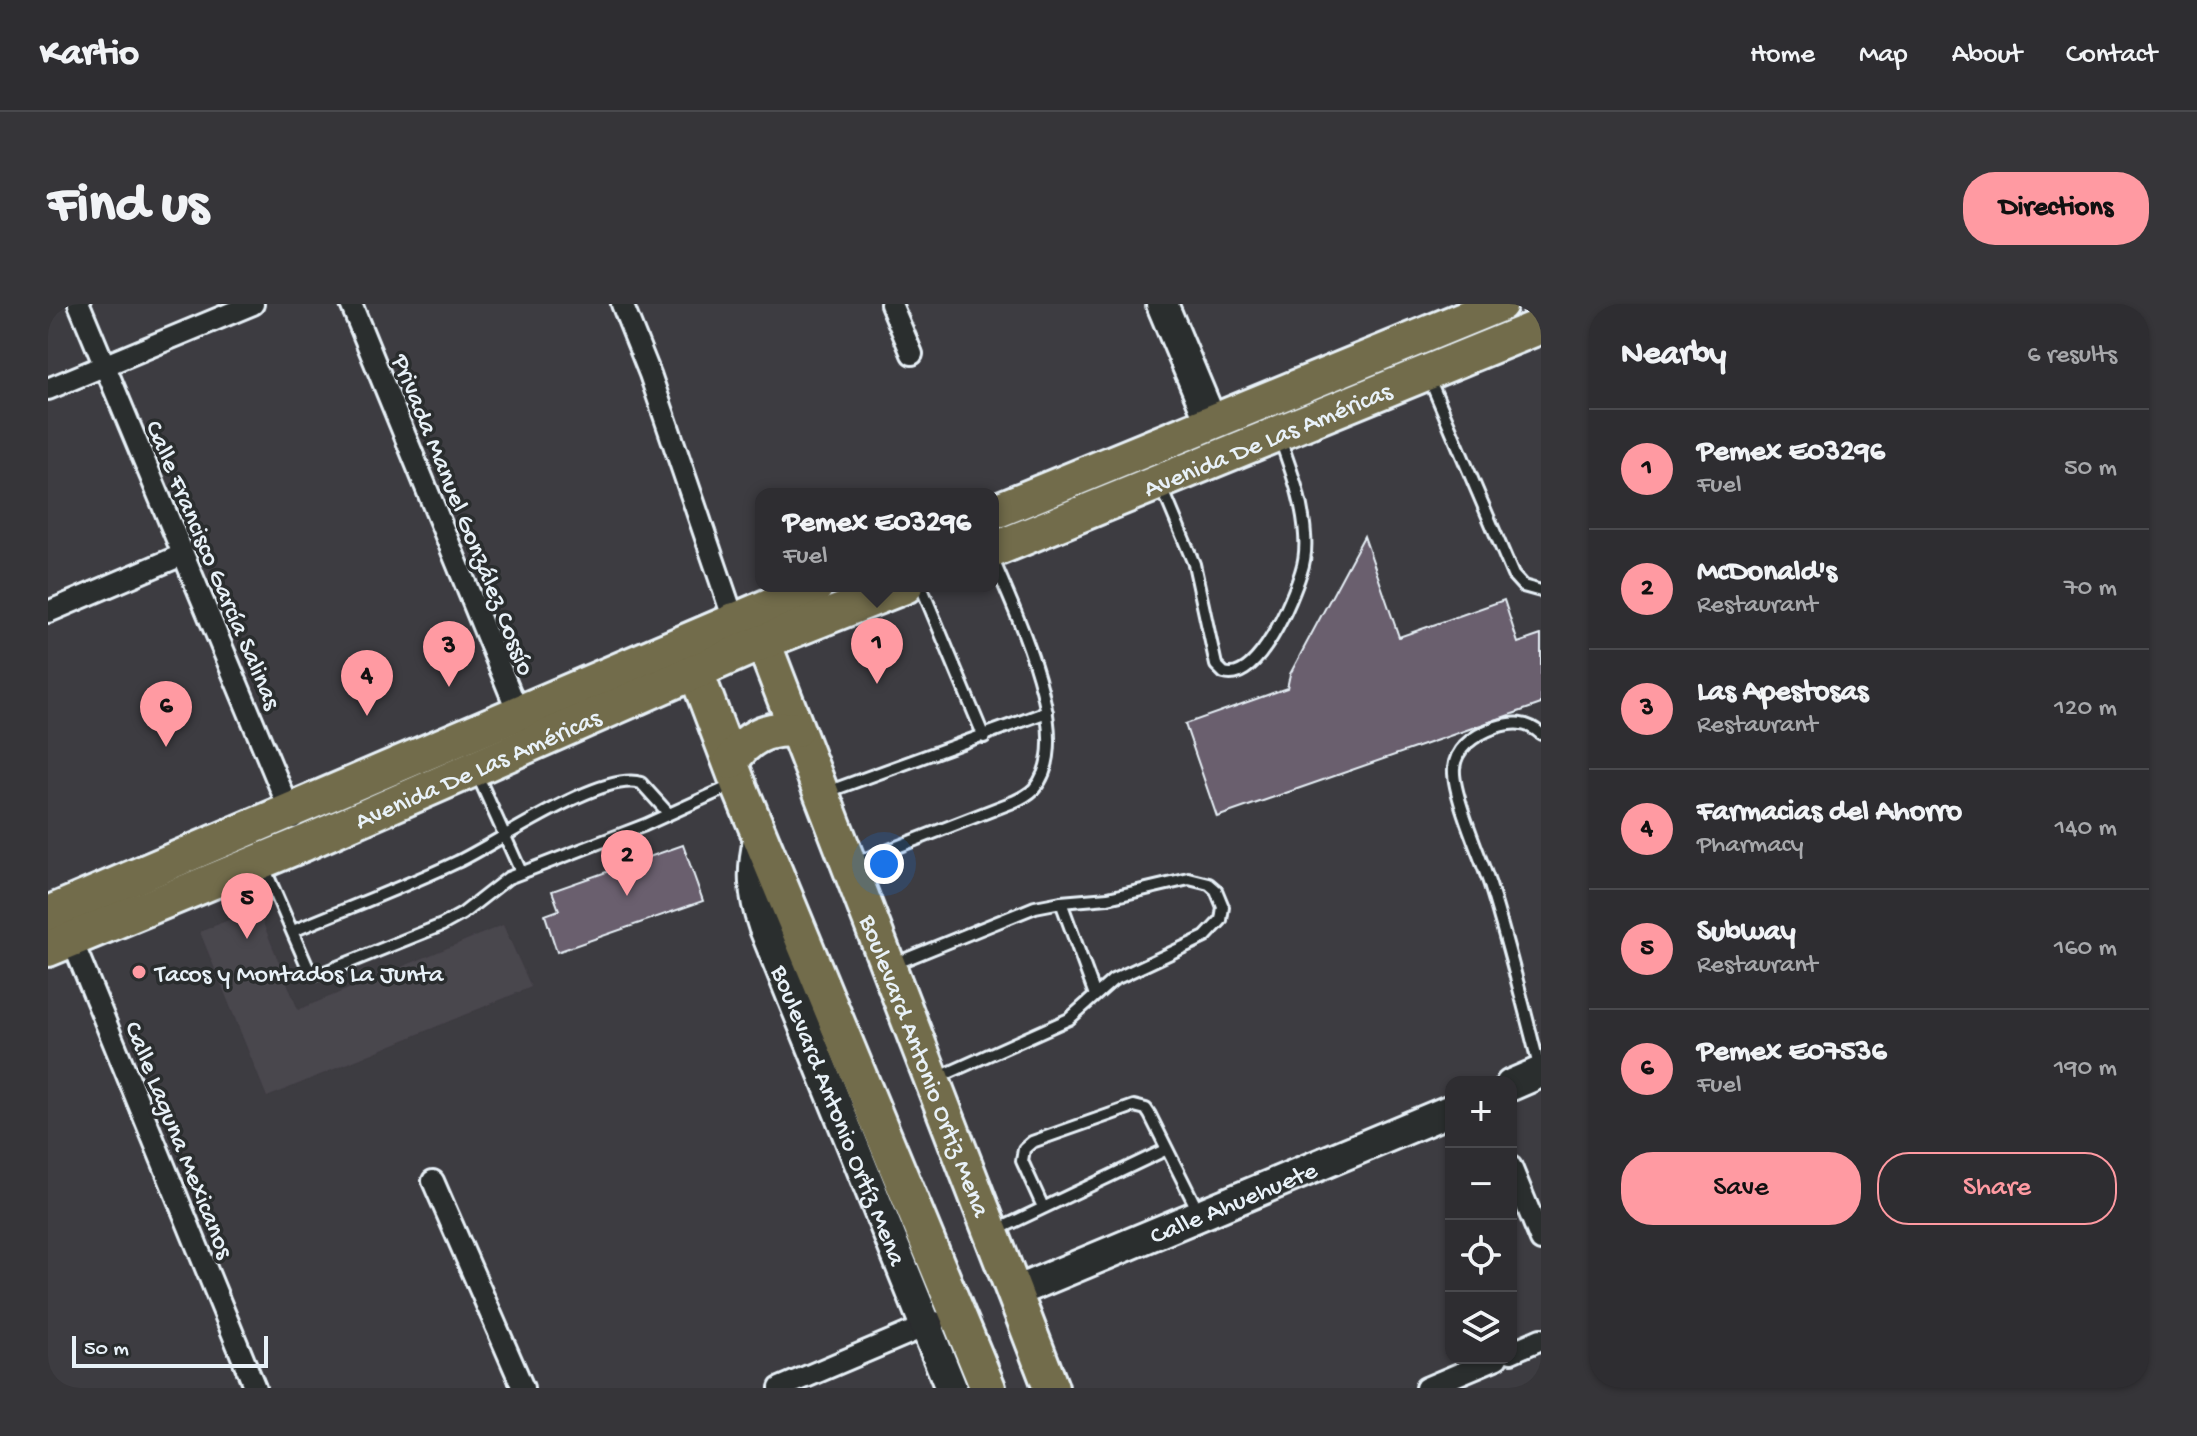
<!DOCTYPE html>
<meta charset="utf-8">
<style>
body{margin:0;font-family:"Gochi Hand",sans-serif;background:#363539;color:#f1f3f6}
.controls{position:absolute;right:24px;bottom:24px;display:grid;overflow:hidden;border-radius:16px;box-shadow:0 2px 6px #0004}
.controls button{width:72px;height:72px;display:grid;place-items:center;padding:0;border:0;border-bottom:2px solid #49494d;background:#2e2d31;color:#f1f3f6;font:40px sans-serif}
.scale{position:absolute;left:24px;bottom:20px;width:196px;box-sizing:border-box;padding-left:8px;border:4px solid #e8f1f8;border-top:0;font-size:22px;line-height:28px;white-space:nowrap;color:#e8f1f8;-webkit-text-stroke:6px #2a2d2e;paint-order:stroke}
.you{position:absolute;left:836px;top:560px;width:28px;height:28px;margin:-20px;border:6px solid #fff;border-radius:50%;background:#1a73e8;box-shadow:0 0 0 12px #1a73e833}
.badge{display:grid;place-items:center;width:52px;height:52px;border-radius:50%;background:#ff9aa2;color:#111;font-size:26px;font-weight:700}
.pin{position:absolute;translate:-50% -66px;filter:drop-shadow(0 2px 4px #0008)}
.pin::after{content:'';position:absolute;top:42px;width:28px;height:24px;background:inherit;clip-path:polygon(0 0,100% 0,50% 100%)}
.popup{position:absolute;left:707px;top:184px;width:244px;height:104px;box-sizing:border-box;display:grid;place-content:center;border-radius:16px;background:#2e2d31;filter:drop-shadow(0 2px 6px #0005);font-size:26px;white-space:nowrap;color:#a7a8ab}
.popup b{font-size:30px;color:#f1f3f6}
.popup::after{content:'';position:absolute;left:50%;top:100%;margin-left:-16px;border:16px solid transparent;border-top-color:#2e2d31}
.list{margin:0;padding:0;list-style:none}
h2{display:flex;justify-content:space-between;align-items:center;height:104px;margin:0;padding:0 32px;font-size:34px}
h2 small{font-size:26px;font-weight:400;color:#a7a8ab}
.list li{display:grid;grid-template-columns:52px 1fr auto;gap:24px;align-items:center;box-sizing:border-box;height:120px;padding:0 32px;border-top:2px solid #49494d}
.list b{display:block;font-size:30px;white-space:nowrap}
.list p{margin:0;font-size:26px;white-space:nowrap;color:#a7a8ab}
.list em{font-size:26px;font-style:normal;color:#a7a8ab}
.actions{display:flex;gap:16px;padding:24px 32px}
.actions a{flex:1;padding:18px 0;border:2px solid #ff9aa2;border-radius:32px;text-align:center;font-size:28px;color:#ff9aa2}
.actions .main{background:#ff9aa2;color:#111}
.icon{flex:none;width:44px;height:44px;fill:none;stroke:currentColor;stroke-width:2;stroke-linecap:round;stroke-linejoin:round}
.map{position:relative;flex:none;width:1493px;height:1084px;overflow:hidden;border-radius:32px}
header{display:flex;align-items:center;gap:48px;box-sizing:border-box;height:112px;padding:0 40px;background:#2e2d31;border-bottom:2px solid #49494d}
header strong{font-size:38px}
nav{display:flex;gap:44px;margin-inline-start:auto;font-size:28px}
.intro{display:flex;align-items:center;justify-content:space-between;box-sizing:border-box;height:192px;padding:0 48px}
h1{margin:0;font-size:56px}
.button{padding:20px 36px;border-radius:32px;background:#ff9aa2;color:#111;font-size:28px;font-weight:700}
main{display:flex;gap:48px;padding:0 48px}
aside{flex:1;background:#2e2d31;border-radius:32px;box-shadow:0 2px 6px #0004}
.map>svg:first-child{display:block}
</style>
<header>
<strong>Kartio</strong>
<nav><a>Home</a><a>Map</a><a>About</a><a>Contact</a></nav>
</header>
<div class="intro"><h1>Find us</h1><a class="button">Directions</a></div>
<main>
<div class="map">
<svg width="1493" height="1084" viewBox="0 0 1493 1084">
<rect width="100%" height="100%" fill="#3d3c41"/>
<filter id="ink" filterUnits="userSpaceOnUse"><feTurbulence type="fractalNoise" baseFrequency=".0125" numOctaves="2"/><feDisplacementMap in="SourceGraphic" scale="16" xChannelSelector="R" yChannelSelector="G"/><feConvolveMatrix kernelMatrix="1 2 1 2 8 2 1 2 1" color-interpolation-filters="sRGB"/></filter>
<g filter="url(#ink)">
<path fill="#4a464e" d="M209 604 250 706 455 621 483 683 219 793 152 628Z"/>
<path fill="#6a5f6e" stroke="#e8f1f8" stroke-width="2" d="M1316 232 1351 333 1456 296 1470 339 1493 331V400L1169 513 1137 420 1239 384 1242 370Z
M635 541 655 597 509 648 497 611 511 606 504 587Z"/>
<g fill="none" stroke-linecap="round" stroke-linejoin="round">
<defs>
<path id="lane" d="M1381 74 1465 271 1475 282 1493 287
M1113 181 1146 260 1168 361 1176 369C1210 380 1245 294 1253 268 1257 256 1258 243 1257 231 1255 197 1243 166 1232 135
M873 282 936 433
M428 468 473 568
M779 488 999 408
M805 560 965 498C972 495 980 491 986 485 1030 435 966 307 945 255
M216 563 260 664 272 670 394 621 414 610 460 574 597 521 685 481
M1013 598 1047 691
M245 627C300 604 356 583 409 558 448 540 554 466 593 479L621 510
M846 660 987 603 1013 598 1060 594 1141 575 1161 580 1168 586 1175 603 1173 616 1157 633 1065 676 1021 715 889 774
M1492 766C1476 704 1461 642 1442 581 1433 554 1404 489 1406 464 1408 442 1429 430 1448 423 1465 418 1479 417 1493 430
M995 903 974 857 976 845 984 838 1086 802 1098 805 1102 811 1151 909
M949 926 1119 845"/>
<path id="street" d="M31 0 245 514
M303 0 474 418
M574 0 602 70 686 316
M843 0 864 50
M0 85 205 0
M0 308 134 251
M21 629 207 1084
M1463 863 1493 936
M385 877 475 1084
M1463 1048 1493 1035
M732 1084 887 1018
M1378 1084 1449 1054"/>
<g id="secondary">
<path d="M1114 0 1163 117"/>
<path id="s1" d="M712 531C704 565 705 590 716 622L903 1084"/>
<path d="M1463 781 1493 768"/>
<path id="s2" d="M967 988 1403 806"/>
</g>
<g id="primary">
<path d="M945 208 1452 0"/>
<path id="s3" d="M945 246 1493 22"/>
<path id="s4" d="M686 316 715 338 1003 1084"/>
<path d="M640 347 690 479 940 1084"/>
<path d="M683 458C698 434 719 423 747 426"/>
<path d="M0 610 768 282"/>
<path id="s5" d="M0 645 257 539 715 338 857 282"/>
</g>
</defs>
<use href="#lane" stroke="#e8f1f8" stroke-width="16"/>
<use href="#street" stroke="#e8f1f8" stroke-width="26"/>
<use href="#secondary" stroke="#e8f1f8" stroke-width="36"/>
<use href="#primary" stroke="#e8f1f8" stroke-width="40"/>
<use href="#lane" stroke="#2a2d2e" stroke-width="10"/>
<use href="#street" stroke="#2a2d2e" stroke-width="20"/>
<use href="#secondary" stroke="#2a2d2e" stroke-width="30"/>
<use href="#primary" stroke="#726c4b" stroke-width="34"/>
</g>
</g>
<circle fill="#ff9aa2" stroke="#2a2d2e" stroke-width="3" cx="91" cy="668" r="8"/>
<g text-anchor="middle" stroke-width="7" stroke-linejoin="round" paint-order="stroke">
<g font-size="26" fill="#e8f1f8" stroke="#2a2d2e">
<text dy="9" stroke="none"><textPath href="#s3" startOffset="296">Avenida De Las Américas</textPath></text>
<text transform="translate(417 210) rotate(68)" y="9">Privada Manuel González Cossío</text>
<text transform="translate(167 260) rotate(67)" y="9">Calle Francisco García Salinas</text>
<text dy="9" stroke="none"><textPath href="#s5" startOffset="466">Avenida De Las Américas</textPath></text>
<text dy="9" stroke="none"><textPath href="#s4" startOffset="490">Boulevard Antonio Ortiz Mena</textPath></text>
<text dy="9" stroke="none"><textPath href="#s1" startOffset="296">Boulevard Antonio Ortíz Mena</textPath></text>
<text transform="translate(133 835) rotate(68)" y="9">Calle Laguna Mexicanos</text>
<text dy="9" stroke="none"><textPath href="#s2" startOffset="236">Calle Ahuehuete</textPath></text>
</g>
<g font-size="26" fill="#e8f1f8" stroke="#2a2d2e" text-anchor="start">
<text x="107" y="677">Tacos y Montados La Junta</text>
</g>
</g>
</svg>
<div class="controls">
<button>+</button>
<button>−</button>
<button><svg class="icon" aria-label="locate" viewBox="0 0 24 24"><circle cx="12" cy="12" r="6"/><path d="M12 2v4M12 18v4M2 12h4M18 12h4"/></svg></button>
<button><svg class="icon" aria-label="layers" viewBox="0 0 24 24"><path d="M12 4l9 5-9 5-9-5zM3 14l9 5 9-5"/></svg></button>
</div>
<div class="scale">50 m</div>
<div class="you"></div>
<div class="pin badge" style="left:829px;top:380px">1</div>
<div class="popup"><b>Pemex E03296</b>Fuel</div>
<div class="pin badge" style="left:579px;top:592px">2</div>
<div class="pin badge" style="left:401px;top:383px">3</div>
<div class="pin badge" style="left:319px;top:412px">4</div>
<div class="pin badge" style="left:199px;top:635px">5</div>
<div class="pin badge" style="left:118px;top:443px">6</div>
</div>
<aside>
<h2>Nearby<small>6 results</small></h2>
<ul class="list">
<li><span class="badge">1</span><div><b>Pemex E03296</b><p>Fuel</p></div><em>50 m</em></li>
<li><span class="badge">2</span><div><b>McDonald's</b><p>Restaurant</p></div><em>70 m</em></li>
<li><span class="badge">3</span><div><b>Las Apestosas</b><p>Restaurant</p></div><em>120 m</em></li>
<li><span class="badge">4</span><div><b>Farmacias del Ahorro</b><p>Pharmacy</p></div><em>140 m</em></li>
<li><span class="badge">5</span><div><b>Subway</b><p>Restaurant</p></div><em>160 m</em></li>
<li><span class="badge">6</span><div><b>Pemex E07536</b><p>Fuel</p></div><em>190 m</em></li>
</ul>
<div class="actions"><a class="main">Save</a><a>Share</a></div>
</aside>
</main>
